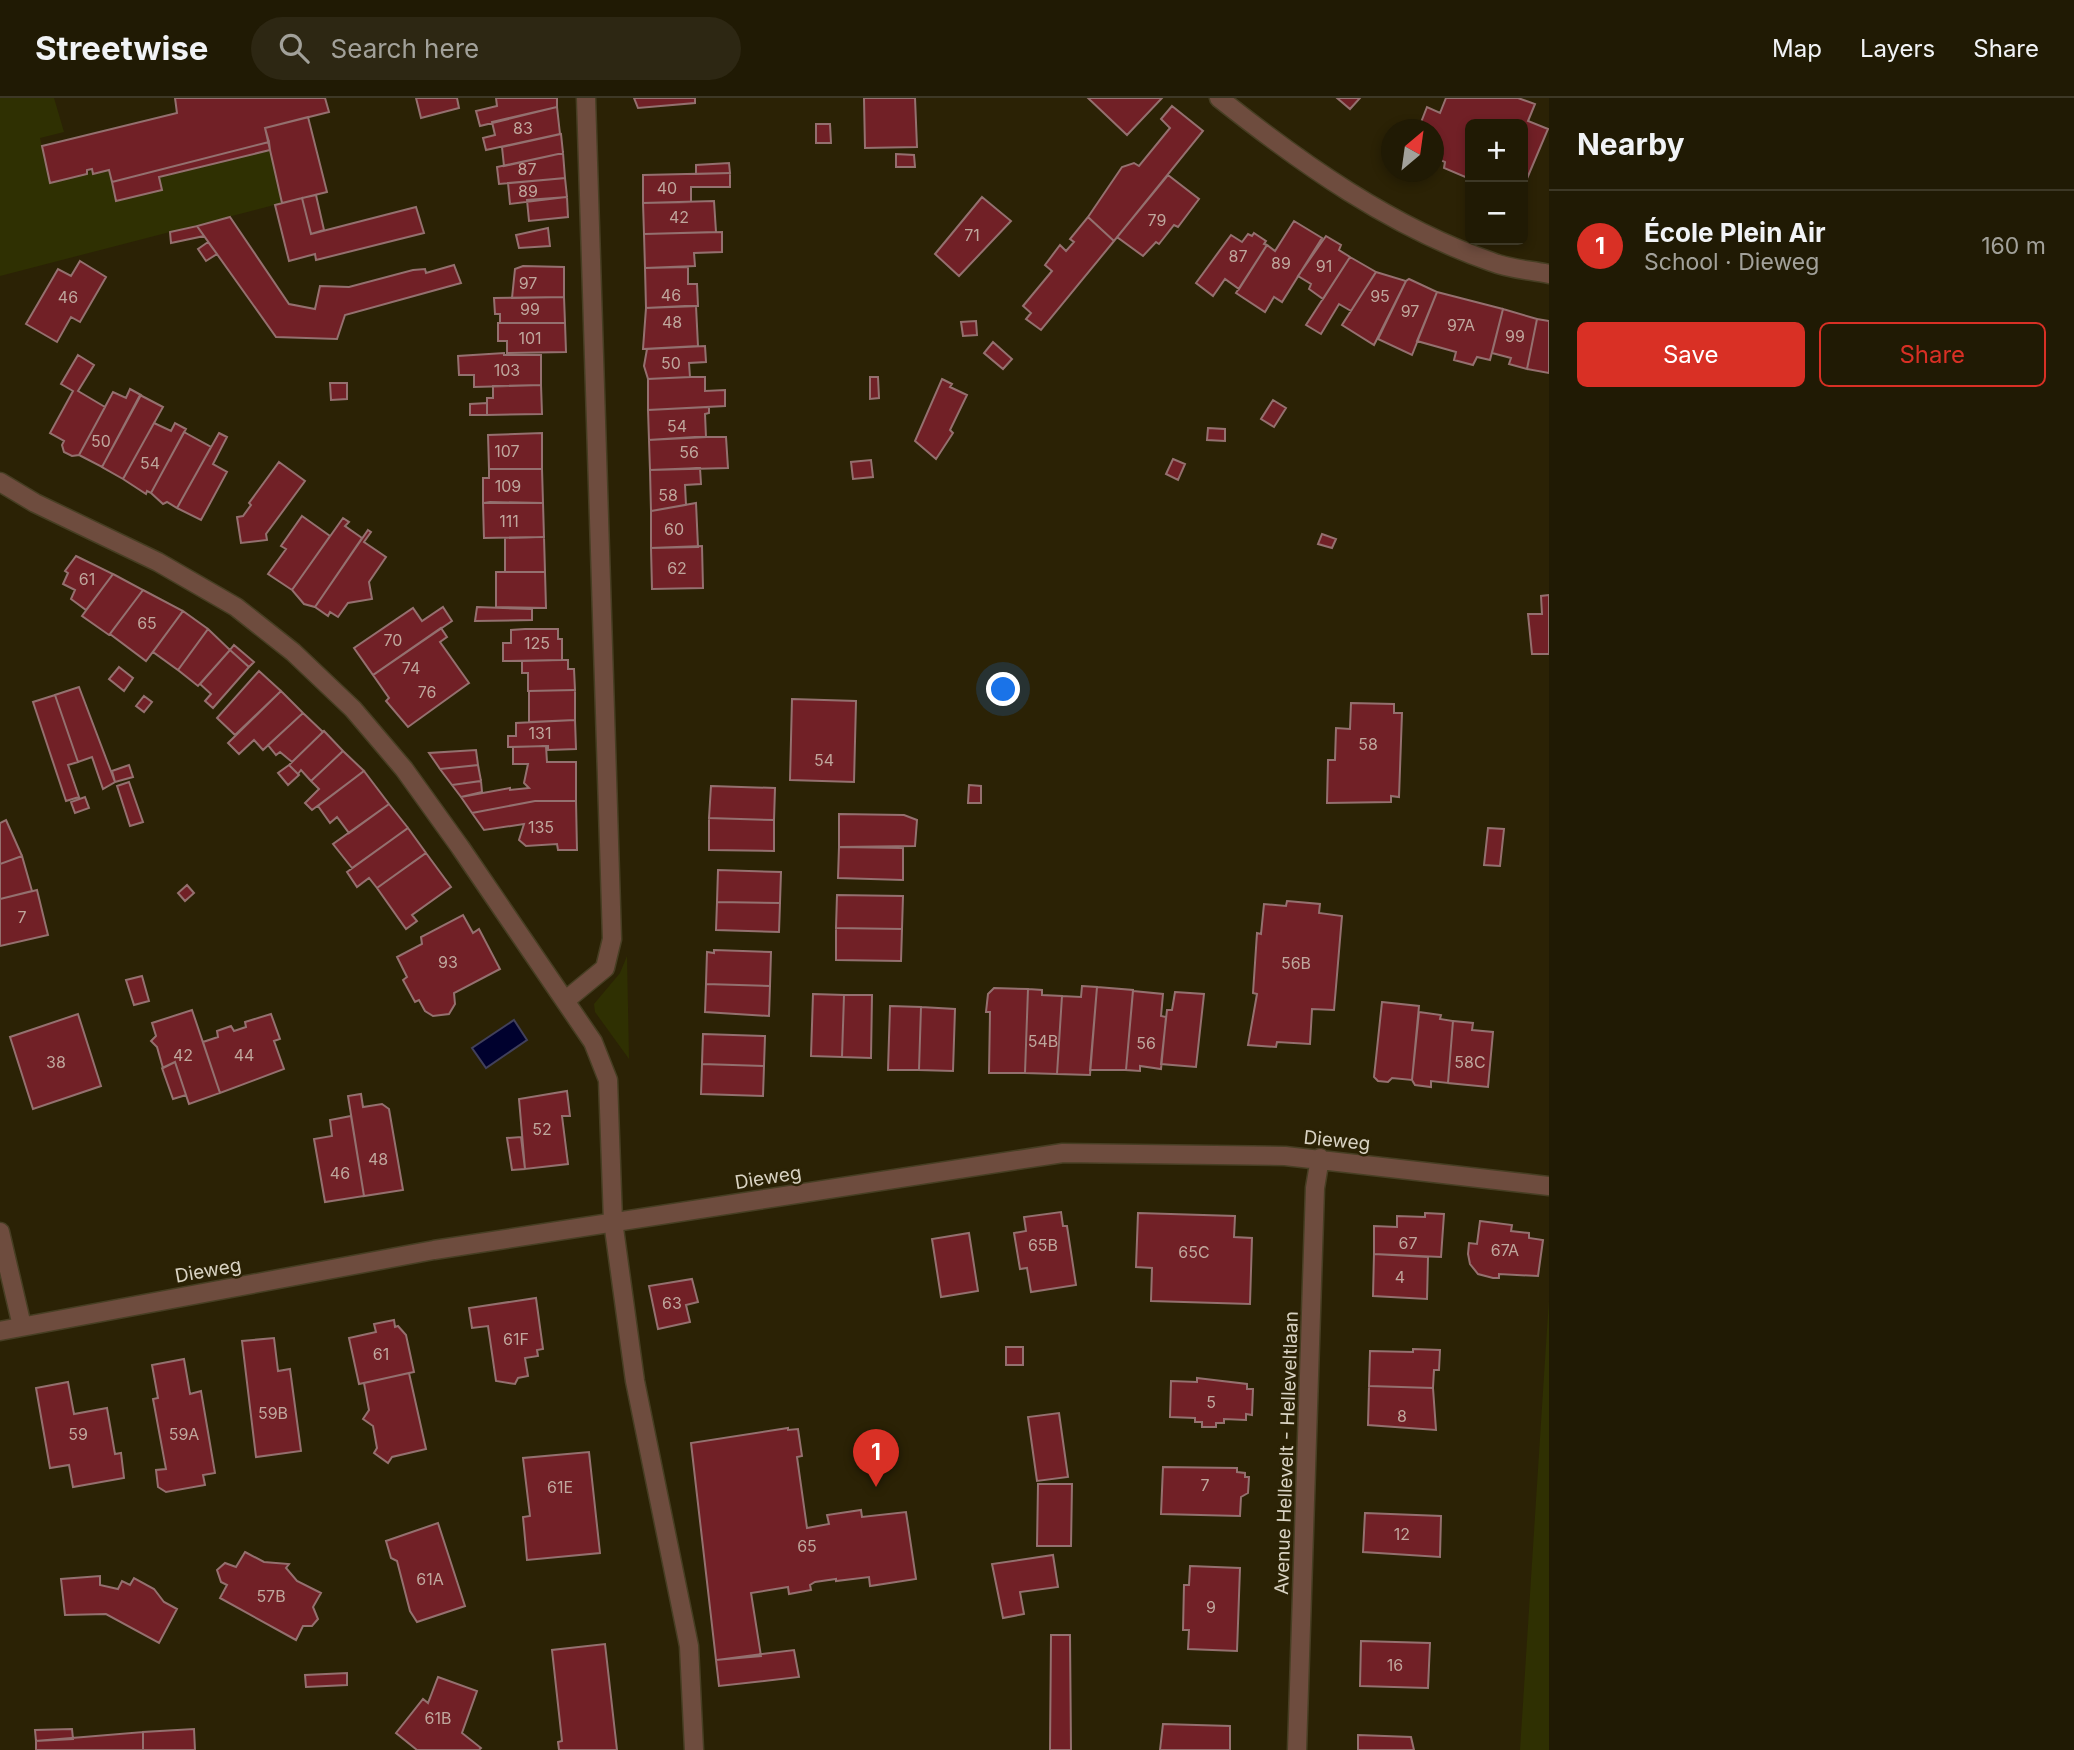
<!DOCTYPE html>
<meta charset="utf-8">
<style>
body{margin:0;font-family:Inter,sans-serif;background:#2d2713;color:#f1f3f6}
.controls{position:absolute;right:21px;top:21px;display:grid;overflow:hidden;border-radius:10px;box-shadow:0 4px 10px #0003}
.controls button{width:63px;height:63px;display:grid;place-items:center;padding:0;border:0;border-bottom:2px solid #3d3826;background:#201a04;color:#f1f3f6;font:35px sans-serif}
.compass{position:absolute;left:1381px;top:21px;width:63px;height:63px;border-radius:50%;background:#201a04;box-shadow:0 4px 10px #0003;rotate:29deg}
.you{position:absolute;left:1004px;top:592px;width:24px;height:24px;margin:-18px;border:5px solid #fff;border-radius:50%;background:#1a73e8;box-shadow:0 0 0 10px #1a73e833}
.badge{display:grid;place-items:center;width:46px;height:46px;border-radius:50%;background:#d93025;color:#fff;font-size:23px;font-weight:700}
.pin{position:absolute;translate:-50% -58px;filter:drop-shadow(0 2px 4px #0008)}
.pin::after{content:'';position:absolute;top:37px;width:24px;height:21px;background:inherit;clip-path:polygon(0 0,100% 0,50% 100%)}
.list{margin:0;padding:0;list-style:none}
h2{display:flex;justify-content:space-between;align-items:center;height:91px;margin:0;padding:0 28px;font-size:30px}
h2 small{font-size:23px;font-weight:400;color:#a2a19a}
.list li{display:grid;grid-template-columns:46px 1fr auto;gap:21px;align-items:center;box-sizing:border-box;height:112px;padding:0 28px;border-top:2px solid #3d3826}
.list b{display:block;font-size:26px;white-space:nowrap}
.list p{margin:0;font-size:23px;white-space:nowrap;color:#a2a19a}
.list em{font-size:23px;font-style:normal;color:#a2a19a}
.actions{display:flex;gap:14px;padding:21px 28px}
.actions a{flex:1;padding:16px 0;border:2px solid #d93025;border-radius:10px;text-align:center;font-size:24px;color:#d93025}
.actions .main{background:#d93025;color:#fff}
.icon{flex:none;width:38px;height:38px;fill:none;stroke:currentColor;stroke-width:2;stroke-linecap:round;stroke-linejoin:round}
.map{position:relative;flex:none;width:1549px;height:1652px;overflow:hidden}
header{display:flex;align-items:center;gap:42px;box-sizing:border-box;height:98px;padding:0 35px;background:#201a04;border-bottom:2px solid #3d3826}
header strong{font-size:33px}
nav{display:flex;gap:38px;margin-inline-start:auto;font-size:24px}
.search{width:490px;height:63px;background:#2d2713;display:flex;align-items:center;gap:18px;box-sizing:border-box;padding:0 24px;border-radius:38px;color:#a2a19a;font-size:26px}
main{display:flex}
aside{flex:1;background:#201a04}
.map>svg:first-child{display:block}
</style>
<header>
<strong>Streetwise</strong>
<div class="search"><svg class="icon" aria-label="search" viewBox="0 0 24 24"><circle cx="10" cy="10" r="6"/><path d="M15 15l6 6"/></svg>Search here</div>
<nav><a>Map</a><a>Layers</a><a>Share</a></nav>
</header>
<main>
<div class="map">
<svg width="1549" height="1652" viewBox="0 0 1549 1652">
<rect width="100%" height="100%" fill="#2b2205"/>
<path fill="#2f3002" d="M0 0H54L64 34 40 40 51 85 108 69 116 103 162 92 159 79 270 52 282 105 0 178Z
M627 858 629 961 595 914 594 906 620 875Z
M1549 1203V1652H1520L1547 1231Z"/>
<path fill="#00012e" stroke="#41405b" stroke-width="2" d="M514 922 527 942 486 970 472 950Z"/>
<path fill="#712026" stroke="#94706f" stroke-width="2" d="M175 0H325L329 14 265 30 269 44 112 84 109 72 93 76 92 71 87 72V76L50 85 42 48 177 15Z
M416 0H457L459 10 421 20Z
M496 0H557V9L480 28 476 13 497 8Z
M634 0H695V5L638 10Z
M864 0H915L917 49 865 50Z
M1088 0H1162L1127 37Z
M1337 0H1360L1350 11Z
M1446 0H1518L1535 6 1528 23 1548 31 1523 90V26H1470V81L1444 70 1445 64 1434 59V32H1418L1427 9 1440 15Z
M1172 8 1203 33 1114 143 1088 119 1122 69 1134 65 1139 68 1170 30 1161 21Z
M557 9 560 36 486 52 483 40 495 37 492 24Z
M308 19 327 94 282 105 265 30Z
M816 26H830L831 45H816Z
M561 36 563 55 504 68 502 49Z
M269 44 270 52 159 79 162 92 116 103 112 84Z
M563 55 565 80 499 86 497 69Z
M896 56 914 57 915 69H896Z
M729 65 730 75 696 76V67Z
M730 75V89H691V104L643 105V77Z
M1168 77 1199 101 1178 129 1174 127 1159 146 1156 144 1143 158 1117 139Z
M565 80 567 99 510 106 508 85Z
M316 97 324 132 311 136 302 100Z
M567 99 568 119 529 123 527 102Z
M982 99 1011 123 959 178 935 156Z
M302 100 311 136 416 109 424 135 316 162 315 156 289 163 275 107Z
M714 103 716 134 644 136 643 105Z
M230 119 289 206 315 211 320 188 349 189 413 172 425 171 426 175 454 167 461 185 345 217 337 241 276 239 197 128Z
M1088 119 1114 143 1041 232 1026 221 1031 215 1023 208 1052 173 1045 167 1060 147 1066 153 1074 144 1070 141Z
M1294 123 1322 140 1282 204 1274 199 1265 214 1236 195 1267 147 1275 153Z
M197 128 204 138 171 145 170 134Z
M548 130 550 148 519 150 516 137Z
M722 134V154L694 155 695 168 645 170 644 136Z
M1254 135 1266 143 1264 146 1267 147 1239 191 1225 181 1213 198 1196 185 1231 137 1242 144 1248 136 1252 138Z
M1326 138 1341 147 1339 152 1350 159 1323 201 1309 191 1311 186 1298 178Z
M208 144 217 156 206 163 198 151Z
M1350 159 1376 174 1351 213 1339 206 1321 236 1306 227Z
M80 163 106 179 80 224 71 219 57 244 26 226 58 171 71 178Z
M523 168 564 169V199L512 200 515 171Z
M688 169V186H697L698 208 646 210 645 170Z
M1376 174 1406 183 1374 247 1342 227Z
M1409 181 1437 194 1412 257 1378 241 1406 183Z
M1437 194 1503 211 1490 262 1477 259 1473 267 1454 262 1456 254 1417 243Z
M564 199 565 225H500V216H495L494 200Z
M685 208H696L698 248 643 251 646 210Z
M1503 211 1537 221 1527 271 1509 266 1511 260 1492 255Z
M1537 221 1549 223V275L1527 271Z
M976 223 977 237 963 238 961 224Z
M498 225H565L566 254 507 255V243H498Z
M993 244 1012 261 1003 271 984 255Z
M705 248 706 264 689 265 690 279 648 281 644 268 647 251Z
M504 255V257H541V287L474 289V277H459L458 258Z
M78 257 94 267 78 293 105 309 79 357 72 358 64 354 62 347 64 343 50 335 73 293 61 286Z
M690 279H705V293L725 292V308L648 312V281Z
M870 279H878L879 300 870 301Z
M942 281 952 286 950 289 967 297 950 332 953 335 936 361 915 343Z
M330 285H347V301L331 302Z
M541 287 542 316 487 317V300H493V288Z
M130 291 141 297 102 369 79 357 113 294 126 300Z
M140 297 163 309 123 381 102 369Z
M1273 302 1286 310 1274 329 1261 321Z
M487 305V317H470V306Z
M709 309V315L705 316 706 339 649 342 648 312Z
M154 325 171 333 175 325 186 331 151 395 147 393 146 396 123 381Z
M1208 330 1225 331V343L1207 342Z
M184 334 211 349 177 410 167 404 163 406 151 395Z
M219 335 227 339 213 366 227 374 201 422 177 410Z
M542 335V371H489L488 337Z
M695 339H726L728 370 650 372 649 342Z
M1173 361 1185 366 1178 382 1166 376Z
M871 362 873 379 853 381 851 364Z
M279 364 305 383 266 436 267 442 241 445 237 419 243 418 251 407 249 405Z
M700 370 701 386 685 387 686 407 651 413 650 372Z
M489 371H542L543 405H483V380H489Z
M490 404 543 405 544 439 484 440 483 405Z
M696 405 698 449 651 450V413Z
M302 418 330 438 292 492 268 476 286 451 281 448Z
M343 420 349 424 345 428 362 440 315 509 304 506 292 492Z
M368 432 371 434 364 444 386 459 369 484 372 501 348 505 338 519 330 514 328 518 315 509Z
M1322 436 1336 441 1332 450 1318 446Z
M544 439 545 474H505V440Z
M702 448 703 490 652 491 651 450Z
M76 458 113 476 86 512 71 501 75 492 63 486 68 475 65 473Z
M496 474H545L546 510 496 509Z
M113 476 143 492 109 537 82 518Z
M143 492 183 513 146 563 110 536Z
M1549 497V556H1532L1528 516H1542L1541 498Z
M443 509 452 523 373 577 354 550 413 510 422 523Z
M477 509 532 511V522L475 523Z
M183 513 208 531 178 572 153 554Z
M441 530 447 539 440 544 469 585 408 629 386 603 389 600 373 577Z
M208 531 230 552 198 588 178 572Z
M525 531H558V541H562V562L503 563V545H511V532Z
M234 547 254 564 249 569 230 552Z
M230 552 249 569 213 610 205 603 211 596 200 586Z
M562 562H568V571H574L575 592 528 593V575H522V563Z
M119 569 133 580 124 593 109 581Z
M259 573 281 593 235 637 217 620Z
M79 589 115 684 103 691 92 659 78 664 55 597Z
M575 592V622L529 624V593Z
M281 593 303 615 263 652 254 642 239 656 228 645Z
M55 597 78 664 68 667 79 699 66 703 33 604Z
M144 598 152 604 144 614 136 608Z
M792 601 856 603 854 684 790 682Z
M1351 605 1394 606V615H1402L1399 699 1391 698V704L1327 705 1328 662H1335L1336 630 1350 631Z
M303 615 323 634 292 664 280 654 276 657 268 647Z
M575 622 576 651 548 652V648L508 649V638H516V625Z
M324 633 343 653 311 683 301 672 298 676 289 667Z
M546 648 547 664H576V703H535L472 715 461 699 510 690V692L529 690 524 685 528 666H513V649Z
M476 652 478 667 440 671 429 655Z
M343 653 364 673 312 712 305 705 319 691 311 683Z
M129 667 133 679 115 684 112 673Z
M289 667 299 677 288 687 278 675Z
M478 667 481 683 452 687 440 671Z
M364 673 389 706 349 735 337 719 330 725 318 708Z
M481 683 482 694 461 699 452 687Z
M129 684 143 724 130 728 117 688Z
M969 687 981 688V705H968Z
M711 688 775 690 774 722 709 720Z
M85 699 89 710 75 715 71 704Z
M535 703H576L577 752H558L557 746 526 748 519 742 524 726 484 732 472 715Z
M389 706 408 730 352 770 333 746Z
M839 716 904 717 917 722 915 748 839 749Z
M709 720 774 722V753L709 752Z
M6 722 22 758 0 766V725Z
M408 730 426 755 377 790 369 780 357 789 347 774Z
M1488 730 1504 731 1500 768 1484 767Z
M839 749 903 750V782L838 780Z
M426 755 451 789 412 817 417 823 406 831 377 790Z
M22 758 32 793 0 801V766Z
M718 772 781 774 780 805 717 804Z
M187 787 194 795 185 803 178 795Z
M37 792 48 837 0 848V801Z
M837 797 903 798 902 831 836 830Z
M1287 803 1320 806 1319 815 1342 818 1334 912 1312 911 1310 946 1277 944 1276 949 1248 947 1257 896 1253 895 1257 835 1261 836 1264 806 1286 808Z
M717 804 780 805 779 834 716 832Z
M463 817 473 835 479 831 500 871 454 895 455 906 449 916 433 918 425 913 419 902 415 904 403 882 407 879 397 859 422 846 421 839Z
M836 830 902 831 901 863 836 862Z
M714 852 771 854 770 888 706 886 707 854 714 855Z
M142 878 149 903 134 907 126 882Z
M706 886 770 888 769 918 705 914Z
M1082 888 1097 889 1090 977 1057 976 1062 898 1081 899Z
M1097 889 1133 892 1126 972H1090Z
M994 890 1028 891 1025 975H989L990 914H986L988 896Z
M1028 891 1042 892V897L1062 898 1057 976 1025 975Z
M1133 893 1163 896 1161 918 1166 919 1161 971 1140 968V973L1126 972Z
M1175 894 1204 896 1196 969 1161 966 1167 912H1172Z
M813 896 844 897 842 959 811 958Z
M844 897H872L871 960 842 959Z
M1382 904 1419 908 1412 982 1392 980 1388 984 1378 983 1374 979Z
M890 908 921 909 919 972H888Z
M921 909 955 911 953 973 919 972Z
M192 912 220 995 189 1006 175 964 163 970 157 949 151 943 156 938 152 925Z
M1419 914 1441 917 1440 921 1453 923 1448 985 1431 983V989L1415 987 1412 982Z
M78 916 101 988 33 1011 10 939Z
M271 916 280 941 274 943 284 971 220 995 203 944 218 939 217 933 231 928 234 933 246 929 245 924Z
M1453 923 1473 925 1472 932 1493 934 1488 989 1448 985Z
M703 936 765 938 764 968 702 966Z
M175 964 186 997 173 1001 162 970Z
M702 966 764 968 763 998 701 996Z
M567 993 570 1018H562L568 1066 525 1071 519 1001Z
M361 996 363 1009 382 1006 389 1011 403 1092 364 1098 348 998Z
M351 1018 364 1098 325 1104 314 1041 332 1038 330 1022Z
M521 1039 525 1071 512 1072 507 1040Z
M1061 1114 1063 1128H1067L1076 1187 1031 1194 1027 1170 1020 1171 1014 1135 1026 1133 1024 1119Z
M1138 1115 1235 1118 1234 1139 1252 1140 1250 1206 1151 1203 1152 1170 1136 1169Z
M1425 1115 1444 1116 1441 1159 1374 1156V1128L1397 1129V1118L1425 1119Z
M1480 1123 1512 1127 1511 1133 1529 1135V1140L1543 1142 1538 1178 1499 1176V1180H1493L1478 1176 1470 1166 1468 1156 1469 1145 1477 1146Z
M969 1135 978 1193 941 1199 932 1141Z
M1374 1156 1428 1159 1427 1201 1373 1198Z
M692 1181 698 1204 686 1207 690 1224 658 1231 649 1188Z
M536 1200 543 1251 537 1252 538 1258 525 1260 528 1278 518 1280 515 1286 496 1283 488 1228 472 1230 469 1210Z
M394 1222 395 1229 398 1228 406 1237 414 1274 359 1286 349 1240 376 1234 374 1226Z
M274 1240 278 1273 290 1271 301 1353 256 1359 242 1243Z
M1006 1249H1023V1267H1006Z
M1413 1251 1440 1252 1439 1272H1434L1433 1290 1369 1288 1370 1253 1413 1254Z
M184 1261 190 1296 201 1293 215 1375 203 1377 205 1387 166 1394 158 1389 156 1372 166 1371 153 1301 158 1300 152 1267Z
M409 1275 426 1351 392 1359 388 1365 374 1355 377 1350 373 1328 363 1321 369 1312 364 1285Z
M1197 1280 1247 1286V1291H1253L1252 1317 1246 1316V1322L1224 1321V1325H1216V1329H1202V1324H1195V1320L1170 1319 1171 1283 1197 1284Z
M68 1284 74 1316 107 1310 115 1356 121 1355 124 1380 73 1389 69 1367 50 1370 36 1290Z
M1369 1288 1433 1290 1436 1332 1368 1327Z
M1059 1315 1068 1379 1037 1383 1028 1319Z
M788 1330V1332L798 1331 802 1358 797 1359 807 1430 829 1426 827 1417 861 1412 862 1419 906 1414 916 1481 870 1488 869 1479 836 1483V1481L815 1484 810 1487 811 1492 789 1496 788 1489 751 1495 761 1558 716 1562 691 1345Z
M589 1354 600 1455 527 1462 523 1419 530 1418 523 1360Z
M1163 1369 1237 1370V1374L1245 1375V1379H1249L1248 1395 1241 1399 1240 1418 1161 1416Z
M1038 1386H1072L1071 1448H1037Z
M1365 1415 1441 1418 1440 1459 1363 1454Z
M438 1425 465 1508 417 1524 410 1513 397 1463 391 1460 386 1443Z
M245 1454 264 1464 289 1466 286 1470 297 1483 321 1495 313 1509 318 1521 312 1528H303L296 1542 220 1500 227 1487 221 1484 217 1472 225 1465 236 1469Z
M1053 1457 1058 1489 1020 1494 1024 1516 1003 1520 992 1466Z
M1190 1468 1240 1470 1237 1553 1188 1551 1189 1532H1183L1184 1487H1189Z
M100 1478V1487L118 1491 122 1483 130 1487 134 1480 154 1491 164 1504 177 1511 159 1545 106 1516 65 1517 61 1481Z
M1051 1537H1070L1071 1652H1050Z
M1361 1543 1430 1545 1428 1590 1360 1588Z
M605 1546 617 1652H559L558 1644 562 1643 552 1552Z
M794 1552 799 1579 719 1588 716 1562Z
M347 1575V1587L306 1589 305 1577Z
M438 1579 477 1593 462 1635 481 1650 479 1652H417L396 1635 423 1601 428 1605Z
M1163 1626 1230 1628V1652H1160Z
M72 1631 73 1641 36 1643 35 1632Z
M194 1631 195 1652H143V1634Z
M143 1634V1652H36V1643Z
M1358 1637 1411 1639 1414 1652H1358Z"/>
<g fill="none" stroke-linecap="round" stroke-linejoin="round">
<defs>
<path id="minor" d="M1219 0C1302 66 1391 129 1492 164 1509 171 1530 172 1549 176
M0 384 35 405 158 464 236 509 293 554 353 611 404 671 460 749 593 944 608 982 613 1123 635 1283 689 1548 694 1652
M566 902 605 870 612 841 586 0
M0 1134 22 1228
M0 1233 434 1152 1063 1055 1285 1058 1549 1088
M1297 1652 1315 1090 1320 1060"/>
</defs>
<use href="#minor" stroke="#473e23" stroke-width="21"/>
<use href="#minor" stroke="#6e4c3e" stroke-width="18"/>
</g>
<g text-anchor="middle" stroke-width="5" stroke-linejoin="round" paint-order="stroke">
<g font-size="16" fill="#bfa69c">
<text x="523" y="36">83</text>
<text x="527" y="77">87</text>
<text x="667" y="96">40</text>
<text x="528" y="99">89</text>
<text x="679" y="125">42</text>
<text x="1157" y="128">79</text>
<text x="972" y="143">71</text>
<text x="1238" y="164">87</text>
<text x="1281" y="171">89</text>
<text x="1324" y="174">91</text>
<text x="528" y="191">97</text>
<text x="671" y="203">46</text>
<text x="1380" y="204">95</text>
<text x="68" y="205">46</text>
<text x="530" y="217">99</text>
<text x="1410" y="219">97</text>
<text x="672" y="230">48</text>
<text x="1461" y="233">97A</text>
<text x="1515" y="244">99</text>
<text x="530" y="246">101</text>
<text x="671" y="271">50</text>
<text x="507" y="278">103</text>
<text x="677" y="334">54</text>
<text x="101" y="349">50</text>
<text x="507" y="359">107</text>
<text x="689" y="360">56</text>
<text x="150" y="371">54</text>
<text x="508" y="394">109</text>
<text x="668" y="403">58</text>
<text x="509" y="429">111</text>
<text x="674" y="437">60</text>
<text x="677" y="476">62</text>
<text x="87" y="487">61</text>
<text x="147" y="531">65</text>
<text x="393" y="548">70</text>
<text x="537" y="551">125</text>
<text x="411" y="576">74</text>
<text x="427" y="600">76</text>
<text x="540" y="641">131</text>
<text x="1368" y="652">58</text>
<text x="824" y="668">54</text>
<text x="541" y="735">135</text>
<text x="22" y="825">7</text>
<text x="448" y="870">93</text>
<text x="1296" y="871">56B</text>
<text x="1043" y="949">54B</text>
<text x="1146" y="951">56</text>
<text x="183" y="963">42</text>
<text x="244" y="963">44</text>
<text x="56" y="970">38</text>
<text x="1470" y="970">58C</text>
<text x="542" y="1037">52</text>
<text x="378" y="1067">48</text>
<text x="340" y="1081">46</text>
<text x="1408" y="1151">67</text>
<text x="1043" y="1153">65B</text>
<text x="1505" y="1158">67A</text>
<text x="1194" y="1160">65C</text>
<text x="1400" y="1185">4</text>
<text x="672" y="1211">63</text>
<text x="516" y="1247">61F</text>
<text x="381" y="1262">61</text>
<text x="1211" y="1310">5</text>
<text x="273" y="1321">59B</text>
<text x="1402" y="1324">8</text>
<text x="78" y="1342">59</text>
<text x="184" y="1342">59A</text>
<text x="1205" y="1393">7</text>
<text x="560" y="1395">61E</text>
<text x="1402" y="1442">12</text>
<text x="807" y="1454">65</text>
<text x="430" y="1487">61A</text>
<text x="271" y="1504">57B</text>
<text x="1211" y="1515">9</text>
<text x="1395" y="1573">16</text>
<text x="438" y="1626">61B</text>
</g>
<g font-size="19" fill="#d9d3c3" stroke="#2b2205">
<text transform="translate(1337 1042) rotate(6)" y="7">Dieweg</text>
<text transform="translate(768 1079) rotate(-9)" y="7">Dieweg</text>
<text transform="translate(208 1172) rotate(-10)" y="7">Dieweg</text>
<text transform="translate(1286 1355) rotate(-88)" y="7">Avenue Hellevelt - Helleveltlaan</text>
</g>
</g>
</svg>
<div class="controls">
<button>+</button>
<button>−</button>
</div>
<svg class="compass" viewBox="-18 -18 36 36"><path d="M0-13l5 13h-10z" fill="#e53935"/><path d="M0 13l5-13h-10z" fill="#a2a19a"/></svg>
<div class="you"></div>
<div class="pin badge" style="left:876px;top:1389px">1</div>
</div>
<aside>
<h2>Nearby<small></small></h2>
<ul class="list">
<li><span class="badge">1</span><div><b>École Plein Air</b><p>School · Dieweg</p></div><em>160 m</em></li>
</ul>
<div class="actions"><a class="main">Save</a><a>Share</a></div>
</aside>
</main>
